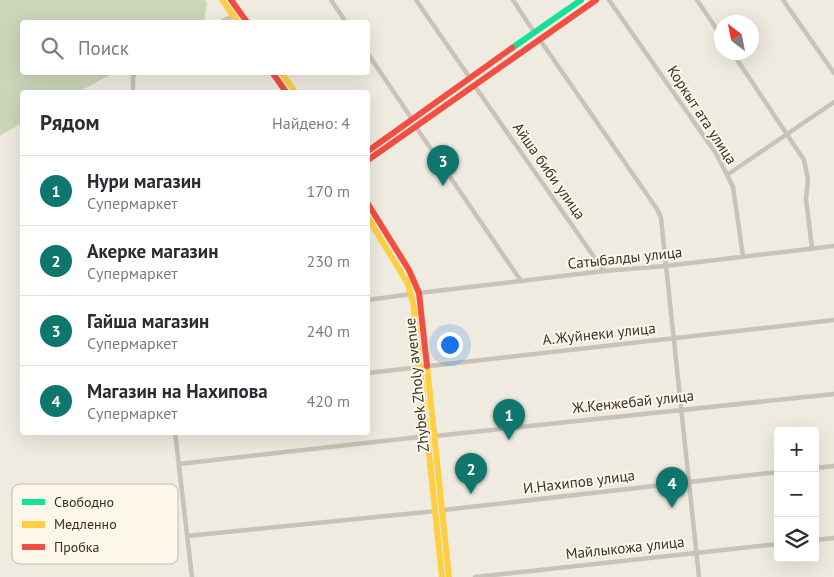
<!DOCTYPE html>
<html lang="ru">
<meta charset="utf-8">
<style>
body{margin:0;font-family:"PT Sans",sans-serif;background:#f7f7f7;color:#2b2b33}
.controls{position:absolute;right:15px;bottom:15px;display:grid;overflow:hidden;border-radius:5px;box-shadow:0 5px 20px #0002}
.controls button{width:45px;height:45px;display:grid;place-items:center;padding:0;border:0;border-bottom:1px solid #e1e1e2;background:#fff;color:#2b2b33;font:25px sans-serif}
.compass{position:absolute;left:714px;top:15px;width:45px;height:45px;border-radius:50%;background:#fff;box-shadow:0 5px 20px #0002;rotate:328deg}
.you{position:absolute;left:449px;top:344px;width:18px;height:18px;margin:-12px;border:4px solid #fff;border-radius:50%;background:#1a73e8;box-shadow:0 0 0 8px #1a73e833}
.badge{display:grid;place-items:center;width:32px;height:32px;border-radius:50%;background:#0f766e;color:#fff;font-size:16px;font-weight:700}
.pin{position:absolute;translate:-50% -41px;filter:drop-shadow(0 1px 2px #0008)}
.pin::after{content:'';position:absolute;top:26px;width:18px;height:15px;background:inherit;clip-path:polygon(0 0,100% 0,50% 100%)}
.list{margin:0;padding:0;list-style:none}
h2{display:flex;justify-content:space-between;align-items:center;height:65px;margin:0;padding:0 20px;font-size:21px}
h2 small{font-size:16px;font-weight:400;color:#7c7c81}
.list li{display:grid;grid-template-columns:32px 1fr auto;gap:15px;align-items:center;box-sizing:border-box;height:70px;padding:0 20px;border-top:1px solid #e1e1e2}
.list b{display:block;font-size:19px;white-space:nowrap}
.list p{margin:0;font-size:16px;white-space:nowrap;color:#7c7c81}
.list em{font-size:16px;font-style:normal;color:#7c7c81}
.icon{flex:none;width:28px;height:28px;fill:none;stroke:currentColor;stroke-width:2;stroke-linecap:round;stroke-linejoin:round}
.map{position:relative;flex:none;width:834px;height:577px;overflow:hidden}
.search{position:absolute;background:#fff;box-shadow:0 5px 20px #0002;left:20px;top:20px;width:350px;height:55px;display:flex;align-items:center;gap:12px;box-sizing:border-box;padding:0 18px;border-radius:5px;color:#7c7c81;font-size:19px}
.panel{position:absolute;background:#fff;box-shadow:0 5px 20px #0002;left:20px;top:90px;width:350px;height:345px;border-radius:5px}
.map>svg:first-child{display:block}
</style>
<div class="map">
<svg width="834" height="577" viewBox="0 0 834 577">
<rect width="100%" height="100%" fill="#efebe1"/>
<path fill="#cbd6b9" d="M0 0H205L207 3 204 22H22V72L114 73 78 92H22V123L0 136Z"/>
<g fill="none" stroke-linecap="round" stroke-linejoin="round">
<path stroke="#c8c3b9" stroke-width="4.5" d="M331 0 346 22
M416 0 470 78
M513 0 534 32
M609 0 717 155 733 187 743 256
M697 0 722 37
M783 0 834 73
M221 22 233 16
M540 40 657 209 661 218 699 577
M732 52 804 160 808 179 806 199 812 248
M368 54 412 119
M474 85 604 271
M133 92V78L135 72
M416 127 521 281
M727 175 834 102
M419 293 604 271 665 266 834 246
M368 300 411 294
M368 373 834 320
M175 432 192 577
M435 436 834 394
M179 464 428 436
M815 468 834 466
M443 510 778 472
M187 536 436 511
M815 540 834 538
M475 577 778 544"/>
<path stroke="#16e098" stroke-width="6" d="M512 48 581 0"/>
<path stroke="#ffcf43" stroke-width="6" d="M222 0 238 22
M281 72 295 92
M368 218 408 284 413 302 442 577
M427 366 449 577"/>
<path stroke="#f24e42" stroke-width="6" d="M231 0 247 22
M272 72 286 92
M368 151 512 48
M368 160 596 0
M368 204 409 270 419 293 427 366"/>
</g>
<g text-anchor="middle" stroke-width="4" stroke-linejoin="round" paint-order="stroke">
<g font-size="15" fill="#393127" stroke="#fcf7e8">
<text transform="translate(702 115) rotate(57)" y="5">Коркыт ата улица</text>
<text transform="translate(549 171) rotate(55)" y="5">Айша биби улица</text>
<text transform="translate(625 258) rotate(-6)" y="5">Сатыбалды улица</text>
<text transform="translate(599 334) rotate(-6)" y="5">А.Жуйнеки улица</text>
<text transform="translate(417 385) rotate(-96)" y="5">Zhybek Zholy avenue</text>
<text transform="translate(633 402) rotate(-6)" y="5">Ж.Кенжебай улица</text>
<text transform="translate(579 482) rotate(-7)" y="5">И.Нахипов улица</text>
<text transform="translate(625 548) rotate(-6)" y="5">Майлыкожа улица</text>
</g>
</g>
<rect x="12" y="484" width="166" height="80" rx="8" fill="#fcf7e8" stroke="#c2bcae" stroke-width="1"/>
<rect x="22" y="499" width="23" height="6" fill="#16e098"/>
<rect x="22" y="521" width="23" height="7" fill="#ffcf43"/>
<rect x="22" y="544" width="23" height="6" fill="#f24e42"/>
<g font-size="14" fill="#393127">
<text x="54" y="507">Свободно</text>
<text x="54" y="529">Медленно</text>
<text x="54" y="552">Пробка</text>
</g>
</svg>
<div class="controls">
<button>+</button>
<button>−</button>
<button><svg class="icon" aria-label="layers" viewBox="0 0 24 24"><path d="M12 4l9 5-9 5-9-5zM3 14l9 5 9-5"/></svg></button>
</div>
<svg class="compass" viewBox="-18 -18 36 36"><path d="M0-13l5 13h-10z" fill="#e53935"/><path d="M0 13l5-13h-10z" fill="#7c7c81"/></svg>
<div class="you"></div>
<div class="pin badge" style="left:509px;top:440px">1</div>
<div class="pin badge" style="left:471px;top:494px">2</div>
<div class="pin badge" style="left:443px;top:186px">3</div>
<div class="pin badge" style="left:672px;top:508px">4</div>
<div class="search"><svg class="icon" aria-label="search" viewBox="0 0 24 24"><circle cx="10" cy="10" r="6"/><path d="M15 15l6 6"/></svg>Поиск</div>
<section class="panel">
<h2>Рядом<small>Найдено: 4</small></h2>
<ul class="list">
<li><span class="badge">1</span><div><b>Нури магазин</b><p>Супермаркет</p></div><em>170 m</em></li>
<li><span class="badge">2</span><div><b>Акерке магазин</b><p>Супермаркет</p></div><em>230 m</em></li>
<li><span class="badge">3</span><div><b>Гайша магазин</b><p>Супермаркет</p></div><em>240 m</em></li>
<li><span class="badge">4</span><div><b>Магазин на Нахипова</b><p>Супермаркет</p></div><em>420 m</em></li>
</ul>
</section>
</div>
